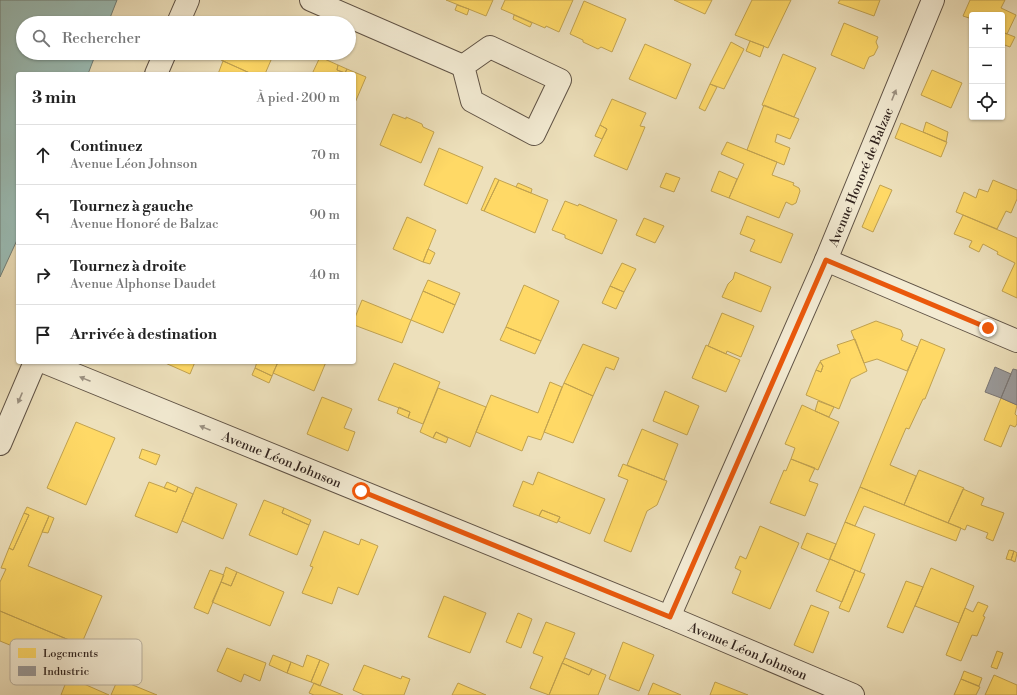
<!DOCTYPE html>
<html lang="fr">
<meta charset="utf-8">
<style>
body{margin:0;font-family:"Libre Bodoni",serif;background:#f2f2f2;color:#222}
.controls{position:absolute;right:12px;top:12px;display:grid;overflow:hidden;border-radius:4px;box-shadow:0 1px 3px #0004}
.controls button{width:36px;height:36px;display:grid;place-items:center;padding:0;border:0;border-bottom:1px solid #e0e0e0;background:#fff;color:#222;font:20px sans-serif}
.stop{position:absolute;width:12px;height:12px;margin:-9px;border:3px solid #ea580c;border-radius:50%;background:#fff}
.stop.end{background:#ea580c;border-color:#fff;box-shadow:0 1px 4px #0008}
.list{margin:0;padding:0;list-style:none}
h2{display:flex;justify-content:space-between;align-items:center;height:52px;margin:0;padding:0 16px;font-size:17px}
h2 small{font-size:13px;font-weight:400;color:#767676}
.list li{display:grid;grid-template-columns:26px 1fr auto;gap:12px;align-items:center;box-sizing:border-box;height:60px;padding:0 16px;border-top:1px solid #e0e0e0}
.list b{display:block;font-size:15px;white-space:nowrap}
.list p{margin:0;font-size:13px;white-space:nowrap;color:#767676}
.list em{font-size:13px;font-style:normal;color:#767676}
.icon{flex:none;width:22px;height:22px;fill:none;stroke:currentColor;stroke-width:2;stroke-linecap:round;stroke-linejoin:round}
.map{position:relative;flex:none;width:1017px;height:695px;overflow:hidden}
.search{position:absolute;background:#fff;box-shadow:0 1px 3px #0004;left:16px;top:16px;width:340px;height:44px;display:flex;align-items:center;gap:10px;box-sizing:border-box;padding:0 14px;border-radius:22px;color:#767676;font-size:15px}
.panel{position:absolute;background:#fff;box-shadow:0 1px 3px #0004;left:16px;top:72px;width:340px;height:292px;border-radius:4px}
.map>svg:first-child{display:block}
</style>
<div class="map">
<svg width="1017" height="695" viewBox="0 0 1017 695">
<rect width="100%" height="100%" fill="#ede0bb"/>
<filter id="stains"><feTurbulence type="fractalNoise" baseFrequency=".005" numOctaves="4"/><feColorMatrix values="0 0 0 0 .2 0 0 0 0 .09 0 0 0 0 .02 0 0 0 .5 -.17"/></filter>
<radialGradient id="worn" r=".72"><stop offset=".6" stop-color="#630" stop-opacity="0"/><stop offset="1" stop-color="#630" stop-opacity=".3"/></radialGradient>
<path fill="#9abcb5" stroke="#707f79" d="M0 0H117L108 23H23V53H96L88 74H18V238L0 277Z"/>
<path fill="#ffd966" stroke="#c1a250" d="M446 0H493L486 16Z
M505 0H573L559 32 546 26 545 28 501 9Z
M674 0H712L705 14Z
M752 0H791L768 48 735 35Z
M840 0H880L874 16 838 3Z
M970 0H1005L1001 8 1016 15 1007 34 1002 32V15H972V19L963 16Z
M584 1 626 19 612 52 601 47 598 49 583 42V40L570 34Z
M457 5 469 9 467 15 455 10Z
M514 15 532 23 530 27 513 19Z
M844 23 878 37 876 42 878 47 874 55 869 57 864 69 831 55Z
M1002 32 1015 37 1010 47 1002 44Z
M750 41 764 46 760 57 746 51Z
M731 42 744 49 724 89 710 84Z
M645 44 691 64 676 99 629 79Z
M225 53H274L265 74H252L221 60Z
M783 54 816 68 794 117 762 105Z
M320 57 338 65 337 70 345 73 347 69 366 77 354 105V74H312Z
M223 61 252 74H218Z
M338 65 347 69 345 73 337 70Z
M932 70 962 83 951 108 921 95Z
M710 84 717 87 705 111 699 108Z
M612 99 646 113 640 126 645 127 627 170 594 156 607 129 600 125Z
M764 105 799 119 790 139 777 134 775 142 790 148 784 165 747 150Z
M393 114 406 119V117L422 124 423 127 434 132 421 163 380 145Z
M926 122 948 132 946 142 923 132Z
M901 123 947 142 941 157 895 138Z
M600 125 607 129 602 139 595 136Z
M727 142 777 162 772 175 794 183 793 185 799 188 800 191 796 203 792 205 786 202 779 218 729 198 744 164 721 154Z
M439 148 483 167 467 204 424 185Z
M719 171 737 179 729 198 711 191Z
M666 173 680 178 674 192 660 187Z
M495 178 499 180 484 211 481 210Z
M499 180 548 200 535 233 484 211Z
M993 180 1017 190V199L1011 213 1006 211 997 229 956 212 964 192 976 198 979 189 988 192Z
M518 183 532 189 531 193 516 187Z
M880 185 892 190 873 232 862 227Z
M565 201 578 206 579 204 617 220 602 254 565 238V235L552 230Z
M963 215 1017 238V298L1002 291 1015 263 997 254 998 252 983 244 979 252 969 247 972 241 954 234Z
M747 216 793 234 781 263 750 251 755 240 740 234Z
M407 217 436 230 423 262 393 249Z
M644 218 664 226 655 243 636 235Z
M428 249 435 253 430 264 423 262Z
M622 263 636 269 624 292 610 286Z
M735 272 771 287 761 312 722 297 728 284 733 279Z
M428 280 460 293 455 305 423 291Z
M524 285 559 301 541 341 506 327Z
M610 286 624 292 616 309 602 303Z
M423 291 455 305 443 333 411 320Z
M362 300 411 320 402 343 354 325V320Z
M722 313 754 326 741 357 727 351 726 354 708 346Z
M876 321 901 330 903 335 901 340 918 347 907 371 877 359 864 363 851 331Z
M506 327 541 341 535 354 500 340Z
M855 339 867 371 851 379 839 409 806 395 816 370 821 372 823 366 820 361 840 353 837 345Z
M921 339 945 349 925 399H923L909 429 906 428 890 465 916 476 904 505 860 487Z
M583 344 619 358 614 370 606 367 593 396 564 383Z
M706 345 740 360 726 392 692 378Z
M163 362H195L190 374Z
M257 362H278L272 376 255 368Z
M278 362H326L314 391 273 373Z
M820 362 823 366 821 372 816 370Z
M394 363 440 382 423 424 408 418 410 412 378 400Z
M255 368 272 376 269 383 252 375Z
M550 382 562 387 541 440 528 436 522 451 476 432 491 395 538 413Z
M564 383 593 396 573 443 544 432Z
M438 388 486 407 470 447 436 432 433 438 420 432Z
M665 391 699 406 687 435 653 421Z
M322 397 352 409 344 428 355 432 348 451 307 434Z
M1001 398 1017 405 1015 414 1017 416V424L1015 427 1010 425 1001 447 984 440Z
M818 401 834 407 829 417 815 411Z
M802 405 839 422 818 470 791 459 795 448 785 444Z
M399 407 410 412 408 418 397 413Z
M76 422 115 438 86 505 47 488Z
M642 429 678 444 664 480 627 465Z
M436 432 448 438 446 443 433 438Z
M142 449 160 455 156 465 139 458Z
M791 459 815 468 809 481 818 484 805 516 770 503 784 470 786 471Z
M623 464 667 481 657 505 647 511 631 552 604 541 628 480 618 476Z
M919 470 964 488 948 523 904 505Z
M538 472 605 499 590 534 558 521 560 517 542 510 539 516 513 506 523 481 533 485Z
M149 482 176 492 178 487 193 494 177 533 135 516Z
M167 482 178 487 176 492 164 488Z
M196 487 237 504 223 539 182 521Z
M860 487 961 528 956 541 864 506 855 526 845 522Z
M963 489 984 498 981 505 1004 513 993 541 986 538 988 533 967 525 965 530 948 523Z
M264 500 284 508 282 513 309 525 297 555 249 535Z
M27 507 49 516 28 566 102 596 81 645 0 611V582L6 569 1 568 9 548 13 550 29 515 24 513Z
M284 508 311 520 309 525 282 513Z
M542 510 560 517 557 523 539 516Z
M24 513 29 515 13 550 9 548Z
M49 516 54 518 48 533 42 532Z
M845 522 875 534 860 572 830 559Z
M760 526 799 543 770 609 732 593 741 571 735 568 740 556 746 559Z
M324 531 359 545 361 539 378 546 358 595 338 587 332 604 302 593 313 567 310 566Z
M807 533 836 544 829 560 801 548Z
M1009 550 1014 551 1011 560 1006 559Z
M1014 551 1017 553 1015 562 1011 560Z
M830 559 855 570 842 602 816 591Z
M226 567 237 572 231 586 221 582Z
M931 568 974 586 959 623 915 606Z
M210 570 224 575 208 614 194 608Z
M855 570 865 574 849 612 839 608Z
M237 572 284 592 270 626 212 602 221 582 231 586Z
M906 581 923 587 903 633 887 627Z
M444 596 486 613 470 653 428 637Z
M978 602 988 606 983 616 985 617 977 636 972 635 961 661 946 655 965 608 973 612Z
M811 605 829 612 813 653 794 645Z
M0 611 81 645 71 670 0 641Z
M518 613 532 619 521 648 506 642Z
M546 622 575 633 549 695 530 688 543 657 533 653Z
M623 642 654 655 639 691 609 679Z
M227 648 266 663 260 681 244 674 241 682 217 671Z
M997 651 1003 653 997 669 991 667Z
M273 655 291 662 287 673 269 665Z
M307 655 320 660 311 682 287 673 291 662 303 667Z
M565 658 592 669 589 675 562 663Z
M320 660 329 664 320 686 311 682Z
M562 663 589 675 592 669 606 675 598 695H549Z
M364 665 401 679 402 676 410 679 404 695H364L353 690Z
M964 671 982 678 979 686 961 679Z
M994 675 1017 685V695H985Z
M68 677 109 695H61Z
M118 679 157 695H111Z
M961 679 980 687 976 695H954Z
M715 682 748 695H710Z
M314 683 338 693 343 695H314L309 693Z
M458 683 486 695H452Z
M653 683 681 695H648Z"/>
<path fill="#999" stroke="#7a7674" d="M995 367 1011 374 1001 398 985 392Z
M1013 369 1017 370V405L1001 398Z"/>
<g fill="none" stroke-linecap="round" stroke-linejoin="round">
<defs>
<g id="minor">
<path d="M311 0 463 66"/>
<path d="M178 23 188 0"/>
<path d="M490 47 560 80 534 134 472 101 463 66Z"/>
<path d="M156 74 165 53"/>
<path d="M826 260 1017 341"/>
<path id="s1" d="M44 362 669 617 853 695"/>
<path d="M0 444 35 362"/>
<path id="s2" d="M669 617 826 260 933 0"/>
</g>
</defs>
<use href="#minor" stroke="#5f5245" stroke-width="24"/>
<use href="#minor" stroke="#f3ebd3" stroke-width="22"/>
</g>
<defs><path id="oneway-solid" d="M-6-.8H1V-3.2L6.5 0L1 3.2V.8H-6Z"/></defs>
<g fill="#9b9182">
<use href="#oneway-solid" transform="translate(894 95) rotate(-68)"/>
<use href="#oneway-solid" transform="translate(85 379) rotate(-158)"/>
<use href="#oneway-solid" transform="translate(20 398) rotate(113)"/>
<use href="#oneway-solid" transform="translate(205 428) rotate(-158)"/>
</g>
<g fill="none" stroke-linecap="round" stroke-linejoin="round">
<path stroke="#ea580c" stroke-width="5" d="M361 491 670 617 826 260 988 328"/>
</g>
<g text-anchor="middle" stroke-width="4" stroke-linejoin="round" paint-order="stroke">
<g font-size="13" fill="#30231e" stroke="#f3ebd3">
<text dy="5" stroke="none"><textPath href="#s2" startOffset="480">Avenue Honoré de Balzac</textPath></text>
<text dy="5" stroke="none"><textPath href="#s1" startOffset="257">Avenue Léon Johnson</textPath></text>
<text dy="5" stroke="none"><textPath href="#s1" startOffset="761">Avenue Léon Johnson</textPath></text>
</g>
</g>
<rect x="10" y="639" width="132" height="46" rx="6" fill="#f3ebd3" stroke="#b8af9d" stroke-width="1"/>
<rect x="18" y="648" width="18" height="10" fill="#ffd966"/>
<rect x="18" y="666" width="18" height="10" fill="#999"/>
<g font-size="11" fill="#30231e">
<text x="43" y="657">Logements</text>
<text x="43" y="675">Industrie</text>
</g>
<rect width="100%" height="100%" filter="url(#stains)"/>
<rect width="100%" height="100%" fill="url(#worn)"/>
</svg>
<div class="controls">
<button>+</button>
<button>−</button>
<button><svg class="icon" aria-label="locate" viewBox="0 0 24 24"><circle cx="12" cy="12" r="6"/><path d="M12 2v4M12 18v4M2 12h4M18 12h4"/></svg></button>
</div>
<div class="stop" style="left:361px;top:491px"></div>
<div class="stop end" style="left:988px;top:328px"></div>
<div class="search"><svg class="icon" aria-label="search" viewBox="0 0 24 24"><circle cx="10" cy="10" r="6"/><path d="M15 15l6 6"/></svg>Rechercher</div>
<section class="panel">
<h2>3 min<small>À pied · 200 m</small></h2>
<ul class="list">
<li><svg class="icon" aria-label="ahead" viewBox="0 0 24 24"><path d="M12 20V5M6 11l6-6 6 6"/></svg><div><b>Continuez</b><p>Avenue Léon Johnson</p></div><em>70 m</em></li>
<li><svg class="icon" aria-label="left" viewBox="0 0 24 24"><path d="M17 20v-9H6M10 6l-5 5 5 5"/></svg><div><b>Tournez à gauche</b><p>Avenue Honoré de Balzac</p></div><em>90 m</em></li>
<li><svg class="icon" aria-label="right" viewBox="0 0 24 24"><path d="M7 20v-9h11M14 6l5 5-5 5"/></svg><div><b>Tournez à droite</b><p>Avenue Alphonse Daudet</p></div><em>40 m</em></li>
<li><svg class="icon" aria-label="arrive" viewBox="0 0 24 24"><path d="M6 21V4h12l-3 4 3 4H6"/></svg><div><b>Arrivée à destination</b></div></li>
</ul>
</section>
</div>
